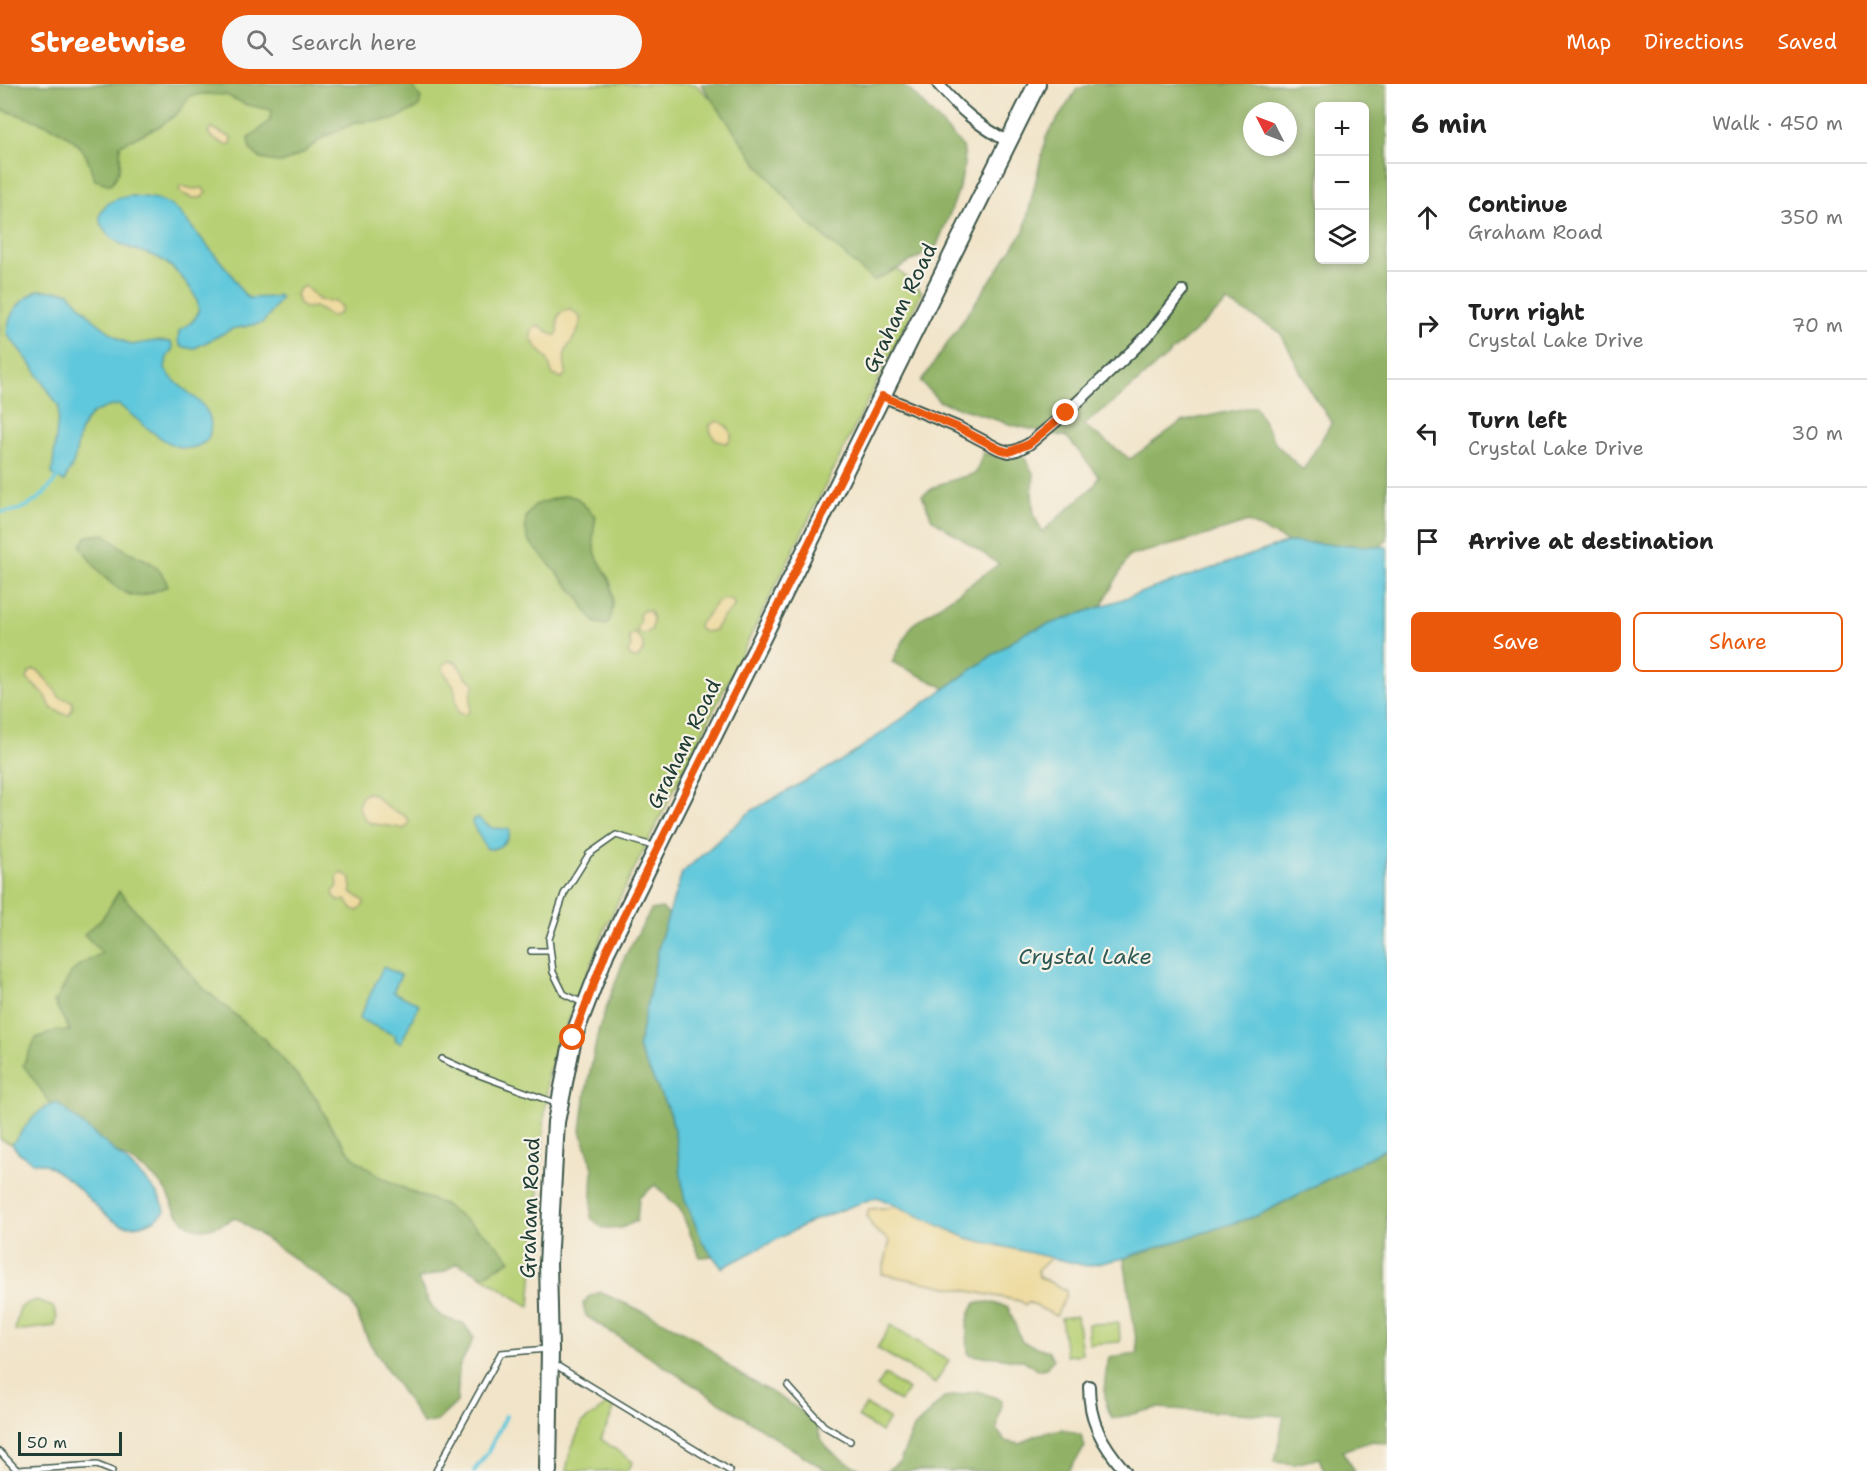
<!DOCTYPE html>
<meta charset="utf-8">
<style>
body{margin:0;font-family:"Shantell Sans",sans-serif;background:#f6f6f6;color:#222}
.controls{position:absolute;right:18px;top:18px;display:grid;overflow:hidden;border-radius:9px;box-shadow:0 3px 9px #0003}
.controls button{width:54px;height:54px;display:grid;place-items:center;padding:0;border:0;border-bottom:2px solid #e0e0e0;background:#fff;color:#222;font:30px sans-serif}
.compass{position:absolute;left:1243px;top:18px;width:54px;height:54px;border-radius:50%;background:#fff;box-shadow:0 3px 9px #0003;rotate:312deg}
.scale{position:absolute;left:18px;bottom:15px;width:104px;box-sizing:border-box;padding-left:6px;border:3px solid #1f3d34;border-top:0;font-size:16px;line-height:21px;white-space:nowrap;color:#1f3d34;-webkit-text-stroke:4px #f7f3e8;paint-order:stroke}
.stop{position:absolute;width:18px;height:18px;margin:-14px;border:4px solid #ea580c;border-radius:50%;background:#fff}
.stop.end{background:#ea580c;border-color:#fff;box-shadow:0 2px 6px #0008}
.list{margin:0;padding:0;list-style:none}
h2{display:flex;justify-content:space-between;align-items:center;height:78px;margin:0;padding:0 24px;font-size:26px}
h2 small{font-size:20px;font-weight:400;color:#767676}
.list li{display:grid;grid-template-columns:39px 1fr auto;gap:18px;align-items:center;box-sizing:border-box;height:108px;padding:0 24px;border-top:2px solid #e0e0e0}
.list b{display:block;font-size:22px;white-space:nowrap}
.list p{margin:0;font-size:20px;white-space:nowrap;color:#767676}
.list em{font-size:20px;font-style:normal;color:#767676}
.actions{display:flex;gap:12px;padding:18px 24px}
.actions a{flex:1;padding:14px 0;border:2px solid #ea580c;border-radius:9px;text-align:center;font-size:21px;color:#ea580c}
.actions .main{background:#ea580c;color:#fff}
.icon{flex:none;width:33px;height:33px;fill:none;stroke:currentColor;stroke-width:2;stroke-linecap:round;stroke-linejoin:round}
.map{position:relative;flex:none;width:1387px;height:1387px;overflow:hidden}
header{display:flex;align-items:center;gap:36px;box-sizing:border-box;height:84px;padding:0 30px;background:#ea580c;color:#fff}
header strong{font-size:28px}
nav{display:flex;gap:33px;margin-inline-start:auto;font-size:21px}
.search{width:420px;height:54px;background:#f6f6f6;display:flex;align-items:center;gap:15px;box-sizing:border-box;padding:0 21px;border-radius:33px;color:#767676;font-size:22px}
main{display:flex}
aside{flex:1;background:#fff}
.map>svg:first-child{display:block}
</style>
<header>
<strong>Streetwise</strong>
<div class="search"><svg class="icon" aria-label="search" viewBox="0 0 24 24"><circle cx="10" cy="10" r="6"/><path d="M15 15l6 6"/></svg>Search here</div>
<nav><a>Map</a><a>Directions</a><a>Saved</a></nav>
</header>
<main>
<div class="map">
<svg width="1387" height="1387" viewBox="0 0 1387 1387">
<rect width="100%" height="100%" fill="#f7f3e8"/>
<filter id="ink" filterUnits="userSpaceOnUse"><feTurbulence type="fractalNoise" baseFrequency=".0167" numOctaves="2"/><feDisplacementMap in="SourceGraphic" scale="12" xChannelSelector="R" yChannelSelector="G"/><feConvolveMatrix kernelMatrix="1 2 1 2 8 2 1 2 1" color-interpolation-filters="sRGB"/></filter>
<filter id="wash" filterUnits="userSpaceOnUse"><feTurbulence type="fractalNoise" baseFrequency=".008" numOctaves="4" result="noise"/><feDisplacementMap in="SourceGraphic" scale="24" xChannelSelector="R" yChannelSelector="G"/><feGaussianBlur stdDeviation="1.35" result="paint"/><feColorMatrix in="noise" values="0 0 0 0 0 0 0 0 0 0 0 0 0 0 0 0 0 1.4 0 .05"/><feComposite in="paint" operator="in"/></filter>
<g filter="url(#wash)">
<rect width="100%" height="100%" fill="#f1e4c9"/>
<path fill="#b7d075" stroke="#6b8654" stroke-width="1.5" d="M0 0H695L922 208 607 840 548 989 530 1223 53 916 70 947 445 1187 417 1195C430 1220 433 1235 463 1239L474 1254 459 1283 457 1318 437 1337 423 1340 369 1258 351 1218 319 1192 236 1134 57 1019 44 1025 12 1060 0 1055Z
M37 1216 53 1223 57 1233 55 1242 15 1247C18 1228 16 1221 37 1216Z
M1077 1232 1082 1270 1066 1272 1061 1234Z
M1119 1239 1120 1258 1089 1260 1088 1240Z
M891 1241 949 1277 935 1300 877 1264Z
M885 1291 908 1306 900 1318 877 1303Z
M608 1320 615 1323 601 1355 633 1378 627 1387H566L570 1368 582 1339Z
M866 1321 889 1335 881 1348 858 1333Z"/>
<path fill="#91b266" stroke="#58784d" stroke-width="1.5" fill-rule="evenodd" d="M0 0H411L421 14 419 23 393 36 357 38 324 53 303 69 282 79 261 75 250 65 248 55 269 37 272 26 247 21 226 11 202 10 190 12 178 29 160 42 120 61C121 78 122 88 110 101L95 96C91 87 88 73 82 65 63 42 27 34 0 25Z
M701 0H899L910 6 963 63C970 90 946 137 936 164L874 197 804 135 756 78Z
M1091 0H1387V456L1380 463 1288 458 1248 438 1194 455 1129 472 1101 523 1024 549 945 604 892 578 912 541 999 480 932 435 922 411 940 400 976 389 983 369 999 373 1023 371 1034 391 1032 409 1034 431 1042 448 1095 401 1099 392 1067 353 1012 341 939 317 921 298 1024 147 1046 53 1077 5ZM1320 22H1364V176H1320ZM1252 27H1288V63H1252ZM1228 218 1280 248 1312 310 1332 338 1303 386 1276 360 1255 322 1181 338 1130 375 1084 341 1126 308Z
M566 411 577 414 596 433C593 447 592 457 596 470 599 479 606 487 609 495 614 507 615 531 607 541L596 539 590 533 578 513 528 456 525 442 526 433 535 421Z
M105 450C111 455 117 461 124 465 146 477 158 477 168 502 160 505 145 513 136 512 113 508 92 481 81 462L87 452Z
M119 807 202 903 264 955 290 983 317 1015 329 1040 354 1074 379 1092 414 1109 443 1120 490 1154 511 1176 483 1192 457 1179 445 1187 418 1195C430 1220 432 1235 463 1239L474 1254 459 1283 457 1318 437 1337 423 1340 369 1258 352 1218 319 1192 236 1134C225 1138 207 1148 196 1144 172 1136 173 1113 160 1099 145 1083 124 1074 106 1062 89 1049 72 1034 57 1019L51 1020 23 981 36 954 57 946 70 947 55 919 71 889 81 880 102 869 84 850 102 835Z
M662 824 669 831 660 857 638 964 671 1031 677 1061 684 1113 713 1172 700 1173 680 1125 655 1101 639 1114 637 1137 621 1144H603L591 1134 593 1084 581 1047 586 1007 599 944 625 872 651 826Z
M1387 1064V1360L1373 1357 1342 1367 1355 1387H1324L1319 1374 1295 1380 1275 1378 1284 1332 1157 1324 1112 1335C1101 1313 1104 1297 1109 1273L1138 1269 1124 1174 1259 1131Z
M600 1208C633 1224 669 1237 699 1257 713 1267 724 1280 738 1289 766 1306 795 1319 818 1342 819 1367 845 1377 864 1387H827L586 1232 583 1220 588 1213Z
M990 1218 1008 1223 1022 1258 1048 1267 1054 1275 1046 1284 1037 1286 1023 1276C1014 1277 1012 1276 1003 1274 992 1271 980 1274 968 1270 968 1252 963 1234 976 1219Z
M977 1307 1002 1316 997 1346 1005 1357 1021 1360 1036 1351 1062 1345 1081 1351 1085 1363 1068 1387H886L900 1377 914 1344 944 1314Z"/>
<path fill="#eeda9e" stroke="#868c69" stroke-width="1.5" d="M212 44 232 54 231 60 226 61 211 53 208 48Z
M181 102 194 105 203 104 206 109 201 114H192L181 109 179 106Z
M305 202 319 216 336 218 341 223 340 229 332 233 315 223 305 224 299 220 296 210 299 205Z
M572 226 580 233C581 251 570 255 565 269 563 276 566 283 566 289L562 294 553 291C550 286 550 281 548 277 542 265 524 258 534 243L540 242 553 251H556L558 249C558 237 554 226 572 226Z
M717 337C725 340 732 345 731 354L727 359C717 359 709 351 710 341Z
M728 515 734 519V524L722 534 715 546 705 548 699 545 698 541C701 537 706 534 709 529 715 520 716 516 728 515Z
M644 526 650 527 653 535 652 545 645 550 639 549 636 545 640 538 639 530Z
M634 549C645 556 648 568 635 575L630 572 628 568 631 562 629 553Z
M448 577 456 578 465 592 475 600 471 610 470 627 464 631 458 628 454 602 443 587V582Z
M33 586 39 587C46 597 54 602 59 613L72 617 73 623 70 630 66 631 51 624 46 612 27 595 29 589Z
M367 709C377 709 378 717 386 722 394 729 405 728 409 738L407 743 403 745C391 740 376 743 366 737L358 722 362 712Z
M342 789 351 794V808L364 817 363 822 358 827 352 825 346 816 339 817 334 812 333 808 338 802 337 793Z
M899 1123 967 1154 1052 1173 1038 1186 1039 1193 1066 1206V1211L1056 1232 1028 1218 1026 1221 1020 1217 882 1190 890 1157 874 1145 867 1133 869 1125Z"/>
<path fill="#60c8dc" stroke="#408288" stroke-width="1.5" d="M130 112C152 114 160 112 179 128L232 191 240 205 248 214 275 213 277 211 281 213 269 232 262 239 232 245 193 265 180 262 178 256 179 247C186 242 196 237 198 228 202 212 175 184 162 176 149 168 132 167 119 159 89 141 95 117 130 112Z
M39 206 68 208 94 236 118 254 131 261 155 257 171 258 173 264 167 273 165 285C180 311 222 318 208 355 182 381 150 345 129 329 126 327 122 322 118 321 114 321 104 324 100 326 94 328 90 331 86 337 77 349 78 363 74 377 72 384 67 390 64 398L52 390 59 323 30 279 7 250C8 228 20 216 39 206Z
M1288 458 1387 463V1064L1259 1131 1124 1174 1087 1182 967 1154 877 1113 814 1136 722 1184 703 1159 684 1113 677 1061 671 1031 638 964 660 857 682 789 751 727 846 674 1024 549Z
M478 734 492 744 509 745 510 749C508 758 496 768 486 764L472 739 473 735Z
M383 883 401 891 393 908 419 920 401 959 395 956 396 952 359 935Z
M57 1019C80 1040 163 1100 165 1127 156 1138 137 1144 123 1141 109 1139 83 1107 70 1097 63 1092 55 1086 47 1081 43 1079 38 1079 33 1078 25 1074 17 1068 12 1060 24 1046 37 1022 57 1019Z"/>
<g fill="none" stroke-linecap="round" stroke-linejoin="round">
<path stroke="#60c8dc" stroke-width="4" d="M0 428C28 429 45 411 60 390
M474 1387 488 1368 506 1332"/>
</g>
</g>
<g filter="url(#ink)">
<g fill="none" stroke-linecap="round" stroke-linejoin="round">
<defs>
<path id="lane" d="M531 867H550
M583 919 564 910 553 888 549 855 564 810 589 770 616 751 656 763
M442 975 471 988 558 1020
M554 1280 730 1387
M788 1302 824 1342 850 1357
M0 1368 17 1386 97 1381 112 1387
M436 1387 501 1269 547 1265"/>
<path id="street" d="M938 0C960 26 979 42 1009 58
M882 312 957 343 999 365 1009 368 1017 366 1029 360 1066 329 1132 267 1149 250 1183 207
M1089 1302C1089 1338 1102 1360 1125 1387"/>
<path id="secondary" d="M548 1387 550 1265 548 1180 556 1038 573 954 606 868 1037 0"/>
</defs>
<use href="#lane" stroke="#3e564a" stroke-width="8"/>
<use href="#street" stroke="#3e564a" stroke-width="14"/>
<use href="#secondary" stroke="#3e564a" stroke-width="20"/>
<use href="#lane" stroke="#fff" stroke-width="5"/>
<use href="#street" stroke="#fff" stroke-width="10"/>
<use href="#secondary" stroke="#fff" stroke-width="16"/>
</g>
</g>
<g fill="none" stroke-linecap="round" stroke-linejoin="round" filter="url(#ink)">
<path stroke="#ea580c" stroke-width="8" d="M573 954 606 868 882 312 957 343 999 365 1009 368 1029 360 1066 329"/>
</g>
<g text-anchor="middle" stroke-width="4.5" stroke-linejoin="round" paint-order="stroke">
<g font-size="21" fill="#1f3d34" stroke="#f7f3e8">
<text transform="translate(900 224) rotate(-64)" y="7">Graham Road</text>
<text transform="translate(684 660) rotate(-64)" y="7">Graham Road</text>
<text transform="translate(530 1124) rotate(-88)" y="7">Graham Road</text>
</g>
<g font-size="22" font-style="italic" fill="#2c5956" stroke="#f7f3e8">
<text x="1085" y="880">Crystal Lake</text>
</g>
</g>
</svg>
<div class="controls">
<button>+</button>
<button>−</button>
<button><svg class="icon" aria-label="layers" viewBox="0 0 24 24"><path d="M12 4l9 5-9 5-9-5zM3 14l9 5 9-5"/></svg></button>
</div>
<svg class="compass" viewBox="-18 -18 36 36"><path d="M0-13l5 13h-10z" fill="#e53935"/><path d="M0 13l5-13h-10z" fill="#767676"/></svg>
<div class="scale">50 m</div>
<div class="stop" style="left:573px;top:954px"></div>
<div class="stop end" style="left:1066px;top:329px"></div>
</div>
<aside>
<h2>6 min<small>Walk · 450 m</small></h2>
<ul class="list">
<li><svg class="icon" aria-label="ahead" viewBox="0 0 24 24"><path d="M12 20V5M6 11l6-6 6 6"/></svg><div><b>Continue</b><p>Graham Road</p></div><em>350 m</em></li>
<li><svg class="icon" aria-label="right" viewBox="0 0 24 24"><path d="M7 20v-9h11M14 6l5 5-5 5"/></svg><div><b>Turn right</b><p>Crystal Lake Drive</p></div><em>70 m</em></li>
<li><svg class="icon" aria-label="left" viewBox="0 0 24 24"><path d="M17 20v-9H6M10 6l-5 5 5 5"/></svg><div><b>Turn left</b><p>Crystal Lake Drive</p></div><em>30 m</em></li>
<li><svg class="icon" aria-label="arrive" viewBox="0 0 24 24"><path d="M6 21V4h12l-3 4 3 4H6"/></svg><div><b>Arrive at destination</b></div></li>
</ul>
<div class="actions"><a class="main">Save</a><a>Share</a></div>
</aside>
</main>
